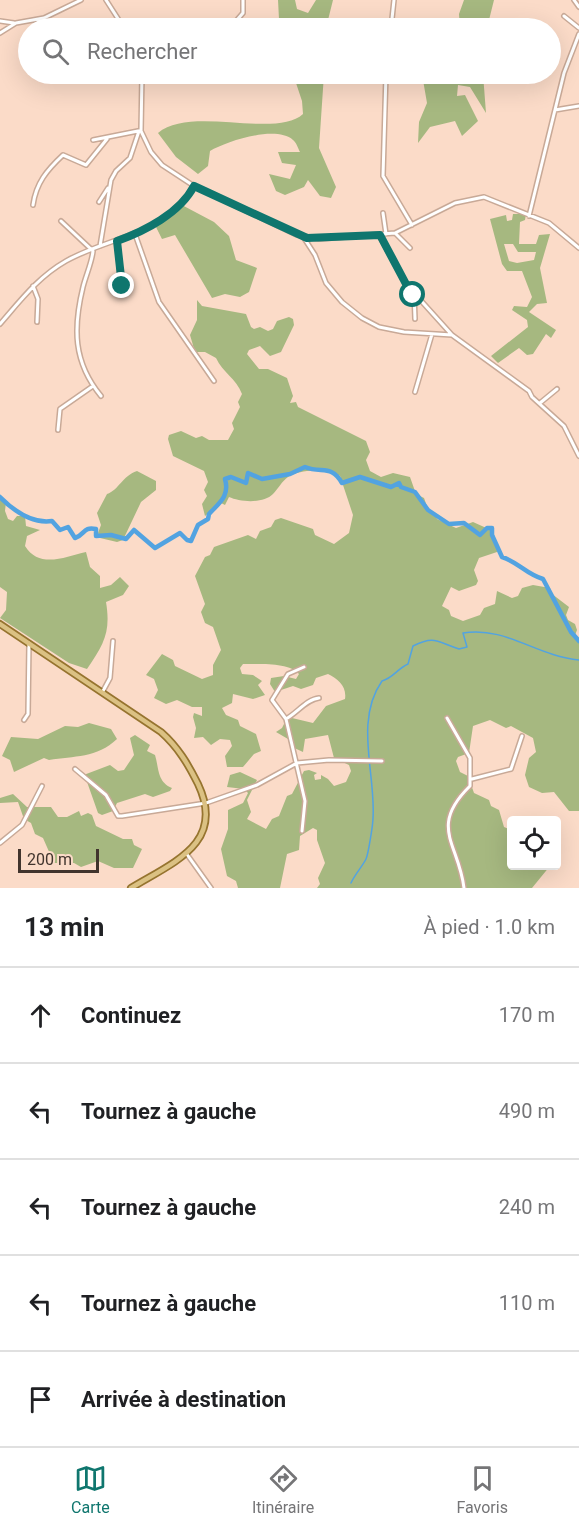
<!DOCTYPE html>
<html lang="fr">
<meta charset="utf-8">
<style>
body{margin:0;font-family:Roboto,sans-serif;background:#f6f6f6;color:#202124}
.controls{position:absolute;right:18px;bottom:18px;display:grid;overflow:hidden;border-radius:6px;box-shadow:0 6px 24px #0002}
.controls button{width:54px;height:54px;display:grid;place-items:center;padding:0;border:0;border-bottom:2px solid #e0e0e0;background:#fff;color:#202124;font:30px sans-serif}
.scale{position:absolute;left:18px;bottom:15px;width:81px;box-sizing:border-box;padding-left:6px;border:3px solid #41342d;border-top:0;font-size:16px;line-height:21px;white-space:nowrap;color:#41342d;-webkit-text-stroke:4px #fbdbc8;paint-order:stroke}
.stop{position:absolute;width:18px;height:18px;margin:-14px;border:4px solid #0f766e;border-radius:50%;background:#fff}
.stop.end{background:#0f766e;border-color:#fff;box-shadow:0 2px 6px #0008}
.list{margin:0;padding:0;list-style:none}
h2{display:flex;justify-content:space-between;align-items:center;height:78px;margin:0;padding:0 24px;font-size:26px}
h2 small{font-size:20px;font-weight:400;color:#757577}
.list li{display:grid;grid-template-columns:39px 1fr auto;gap:18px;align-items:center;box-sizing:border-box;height:96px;padding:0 24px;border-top:2px solid #e0e0e0}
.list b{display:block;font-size:22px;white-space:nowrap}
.list em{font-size:20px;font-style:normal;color:#757577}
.icon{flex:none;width:33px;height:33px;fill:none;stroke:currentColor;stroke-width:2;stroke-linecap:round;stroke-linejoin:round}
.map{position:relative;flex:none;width:579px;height:888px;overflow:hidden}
.search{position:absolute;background:#fff;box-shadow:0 6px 24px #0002;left:18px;right:18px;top:18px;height:66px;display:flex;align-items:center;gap:15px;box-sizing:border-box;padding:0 21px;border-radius:33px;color:#757577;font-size:22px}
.sheet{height:558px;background:#fff}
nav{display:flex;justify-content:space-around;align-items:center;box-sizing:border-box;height:84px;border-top:2px solid #e0e0e0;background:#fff;font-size:16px;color:#757577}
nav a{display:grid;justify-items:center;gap:3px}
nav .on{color:#0f766e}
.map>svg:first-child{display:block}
</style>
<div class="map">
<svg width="579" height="888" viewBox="0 0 579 888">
<rect width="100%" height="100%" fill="#fbdbc8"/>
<path fill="#a6b880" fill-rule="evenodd" d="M278 0H295L297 9 308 13 316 0H333L326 28H294L279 19Z
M464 0H494L487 28H460L459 14Z
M293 74H324L319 148 336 187 331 198 320 196 308 180 304 187 285 195 276 191 269 174 290 179 296 165 282 163 278 152H300C298 148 296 142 293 140 276 125 227 141 210 151L208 166 198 174 176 157 158 133C190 105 276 139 303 114L302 101Z
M430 74H483L486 113 470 87 458 85 457 96 465 95 478 121 462 136 455 121 430 127 418 143 419 122 427 103 423 80Z
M180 204 214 222 229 236 236 260 257 268 249 292 240 297 225 294 212 298 175 235 162 239 156 227Z
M513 214H526L525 220 520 222 519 244H536L539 235 550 234 540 268 547 303 537 304 529 312 556 330 551 338 546 334 533 354 527 355 519 348 498 363 491 356 528 327 527 320 512 310 514 306 527 307 532 297 522 271H507L502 264 490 219 506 215 507 221 512 220ZM504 244H513L518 252H536L534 260 517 263 509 261Z
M197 300 202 306 246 314 251 327 254 329 260 327 268 331 273 329 277 321 289 317 293 319 294 325 281 352 270 356 260 346 249 350 247 354 259 369H268L287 378 293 396 290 403 296 402 298 407 366 441 370 452 366 460 370 471 381 477 393 473 410 477 416 494 424 498 428 509 435 513 437 519 456 528 473 522 493 531 498 549 497 552 479 558 474 570 478 581 476 585 459 591 451 587 442 606 449 610 451 616 463 621 480 615 484 608 495 604 497 591 512 598 518 596 522 588 533 585 550 588 552 594 569 607 566 615 568 620 575 624 577 630 574 638 579 640V811H569L554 792 542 793 529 787 525 775 529 758 536 752 533 738 511 726 506 728 490 720 473 726 469 753 458 757 456 761 460 772 468 776 474 793 489 800 491 806 499 810 504 827 511 830 512 866H550L532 888H317L320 884 318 878 325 863 317 840V830L313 828 300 836 299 850 287 854 280 888H238L236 881 227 876 221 849 228 829V810L243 803 248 793 244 789 227 787 230 775 240 772 257 780 247 800 251 812 247 819 266 829 272 819 279 816 287 796 292 794 304 771 309 770 317 773 314 775 315 780 321 779V775L328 779 334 786 346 782 351 771 349 765 334 758 328 735 305 739 303 752 290 746 288 739 276 732 282 728 286 720 292 718 313 723 326 706 345 699C347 686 338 679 328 674L316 678 313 685 301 689 293 686 275 692 270 684 271 678 284 676 296 679 299 674C290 662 258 664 243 664L240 668 242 674 253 675 262 681 258 685 265 695 253 699 233 694 232 703 222 708 226 715 238 720 240 726 256 734 261 751 254 754 243 767H227L225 756 232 746 230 740 220 739 211 745 203 737 194 738 196 728 193 717 194 713 202 716V707H192L177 700 166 704 154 698 158 690 154 679 146 675 162 654 173 660 175 666 202 679 213 675V665L221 650 213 627 205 623 201 612 205 604 195 576 205 557 210 555 214 547 248 535 256 539 260 531 271 527 275 520 281 518 313 529 315 535 334 544 349 533 353 515 340 476C329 470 302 468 288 477 282 481 278 489 273 494 263 504 240 502 229 497L225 505 221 503 205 516 202 504 207 496 204 490 208 482 204 471 173 456 168 439 169 435 181 431 196 438 202 436 209 440H228L234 429 232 423 240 407 238 402 242 394C236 378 223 373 216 358L205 352H195L190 335 197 320Z
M137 471 156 481V490L141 502 123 540 117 542 100 538 98 533 101 525 97 513 107 494C119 490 122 476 137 471Z
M0 495 6 502 5 511 8 519 13 521 17 516H25L26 526 40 530 27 536 25 546C39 569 65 557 86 552L90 567 100 576V588L111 585 120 577 129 586 123 595 106 602C111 632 104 644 87 669L69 663 0 618 6 610 7 592 0 587Z
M89 723 111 729 117 739C97 758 74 756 49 760L44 758 14 772 10 760 2 756 11 737 38 739 65 726 78 727Z
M135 735 150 745 147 751 155 755C159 768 157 782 172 788L170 791 153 797 145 794 117 803 113 811 102 815 98 813 86 779 81 776 110 765 118 771 124 770 134 755 130 738Z
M13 794 27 807H51L58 817H67L79 811 81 816 88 813 92 815 96 826 123 839H132L134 845 142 849 133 868H114L98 861 81 867 74 863H54L43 838 35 834 31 823 24 819 18 802 0 803V798Z"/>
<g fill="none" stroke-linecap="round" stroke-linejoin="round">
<path stroke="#52a3e1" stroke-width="1.5" d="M351 883C355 874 362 867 366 859 368 855 373 825 373 818 376 774 354 721 382 681 393 678 397 669 408 664L413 646C435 635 437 642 459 649L467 647 463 633C506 626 536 656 579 660"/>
<path stroke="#52a3e1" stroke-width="4.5" d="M0 497C13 510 32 524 52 521L60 530 68 527 75 538C85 535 83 526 96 529V536L111 535 126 539 134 530 155 548 180 533 187 540 191 541 198 525 208 519 209 514C219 503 230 496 225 479L231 477 246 483 248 473 262 479 290 474 305 467C322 474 331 464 342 483L360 477 391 487 399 483 401 487 415 492 428 510 449 524 464 523 480 535 487 528H492V535L502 557C518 562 526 574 543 579L571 632 579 641"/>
<defs>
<path id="minor" d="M106 0 124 28
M574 0 579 7
M564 16 579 28
M0 21 14 23
M39 28 43 19
M230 28 243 13V0
M391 28 394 0
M0 33 16 23 44 18 81 0
M142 74 141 131 151 152 162 165 194 186 297 235 319 239 395 233 455 203 484 197 549 223 579 248
M386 74 383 176 412 225
M555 110 579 106
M93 140 138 131
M99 202 108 188
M33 205C36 183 47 170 63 155L86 165 107 139
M383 213 386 234
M529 216 564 73 579 34
M61 221 93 251C92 262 86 275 83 287 73 328 73 362 101 396
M395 233 410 248
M135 234 159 302 214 381
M379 235 406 284 452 335
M304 238 315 255 326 283 342 302 362 318 379 327 404 332 452 335 529 391 532 397 564 426 579 456
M117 241 121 284 127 286
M100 246 111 180 116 171 130 158 139 131
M33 286 38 299 37 322
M414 292 415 319
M0 324C20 301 38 277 66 261 108 237 169 234 194 186
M415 392 432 334
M540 403 557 389
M58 430 60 409 93 386
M103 691 110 678 113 641
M447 718 470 758V786C428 827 459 844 464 888
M286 719 272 700 288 674 304 667
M24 720 28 714 29 643
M75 769 106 795 118 816H122L206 803 257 785 297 763 329 760 382 761
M472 779 511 769 522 736
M302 831 305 801 286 719C297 713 307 699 319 698
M0 843 22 825 42 786
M186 853 211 888"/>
<path id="major" d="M0 624 161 732C178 747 188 764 198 784 226 843 174 862 131 888"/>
</defs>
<use href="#minor" stroke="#c8a997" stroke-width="6"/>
<use href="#major" stroke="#96742f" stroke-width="8"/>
<use href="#minor" stroke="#fff" stroke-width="3"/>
<use href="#major" stroke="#dbc183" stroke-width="4.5"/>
</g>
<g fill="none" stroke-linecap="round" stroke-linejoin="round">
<path stroke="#0f766e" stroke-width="8" d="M122 286 117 241C145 231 180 213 194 186L307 238 380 235 406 284 414 292 413 295"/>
</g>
</svg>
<div class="controls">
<button><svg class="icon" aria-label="locate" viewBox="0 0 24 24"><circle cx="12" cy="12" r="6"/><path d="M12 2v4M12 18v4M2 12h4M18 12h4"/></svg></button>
</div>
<div class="scale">200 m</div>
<div class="stop" style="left:413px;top:295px"></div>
<div class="stop end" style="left:122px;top:286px"></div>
<div class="search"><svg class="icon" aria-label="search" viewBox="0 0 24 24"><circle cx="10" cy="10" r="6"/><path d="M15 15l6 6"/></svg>Rechercher</div>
</div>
<section class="sheet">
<h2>13 min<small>À pied · 1.0 km</small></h2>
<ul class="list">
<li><svg class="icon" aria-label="ahead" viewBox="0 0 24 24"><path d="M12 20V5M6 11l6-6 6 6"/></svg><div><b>Continuez</b></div><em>170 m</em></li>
<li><svg class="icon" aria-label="left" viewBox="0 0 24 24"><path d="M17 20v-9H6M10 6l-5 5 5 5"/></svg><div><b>Tournez à gauche</b></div><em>490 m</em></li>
<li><svg class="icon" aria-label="left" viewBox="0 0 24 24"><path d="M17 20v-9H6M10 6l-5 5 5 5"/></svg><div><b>Tournez à gauche</b></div><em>240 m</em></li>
<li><svg class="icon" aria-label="left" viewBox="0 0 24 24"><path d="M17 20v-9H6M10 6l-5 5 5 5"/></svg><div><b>Tournez à gauche</b></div><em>110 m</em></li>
<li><svg class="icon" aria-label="arrive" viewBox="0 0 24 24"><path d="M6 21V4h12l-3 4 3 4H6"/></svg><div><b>Arrivée à destination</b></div></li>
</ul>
</section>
<nav>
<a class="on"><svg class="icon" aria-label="map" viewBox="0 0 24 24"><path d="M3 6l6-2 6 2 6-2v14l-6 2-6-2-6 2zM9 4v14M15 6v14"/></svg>Carte</a>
<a><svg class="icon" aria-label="directions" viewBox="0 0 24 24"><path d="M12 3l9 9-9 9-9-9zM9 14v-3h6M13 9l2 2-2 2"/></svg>Itinéraire</a>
<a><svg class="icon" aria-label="saved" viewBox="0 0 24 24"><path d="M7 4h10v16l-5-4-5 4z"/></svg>Favoris</a>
</nav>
